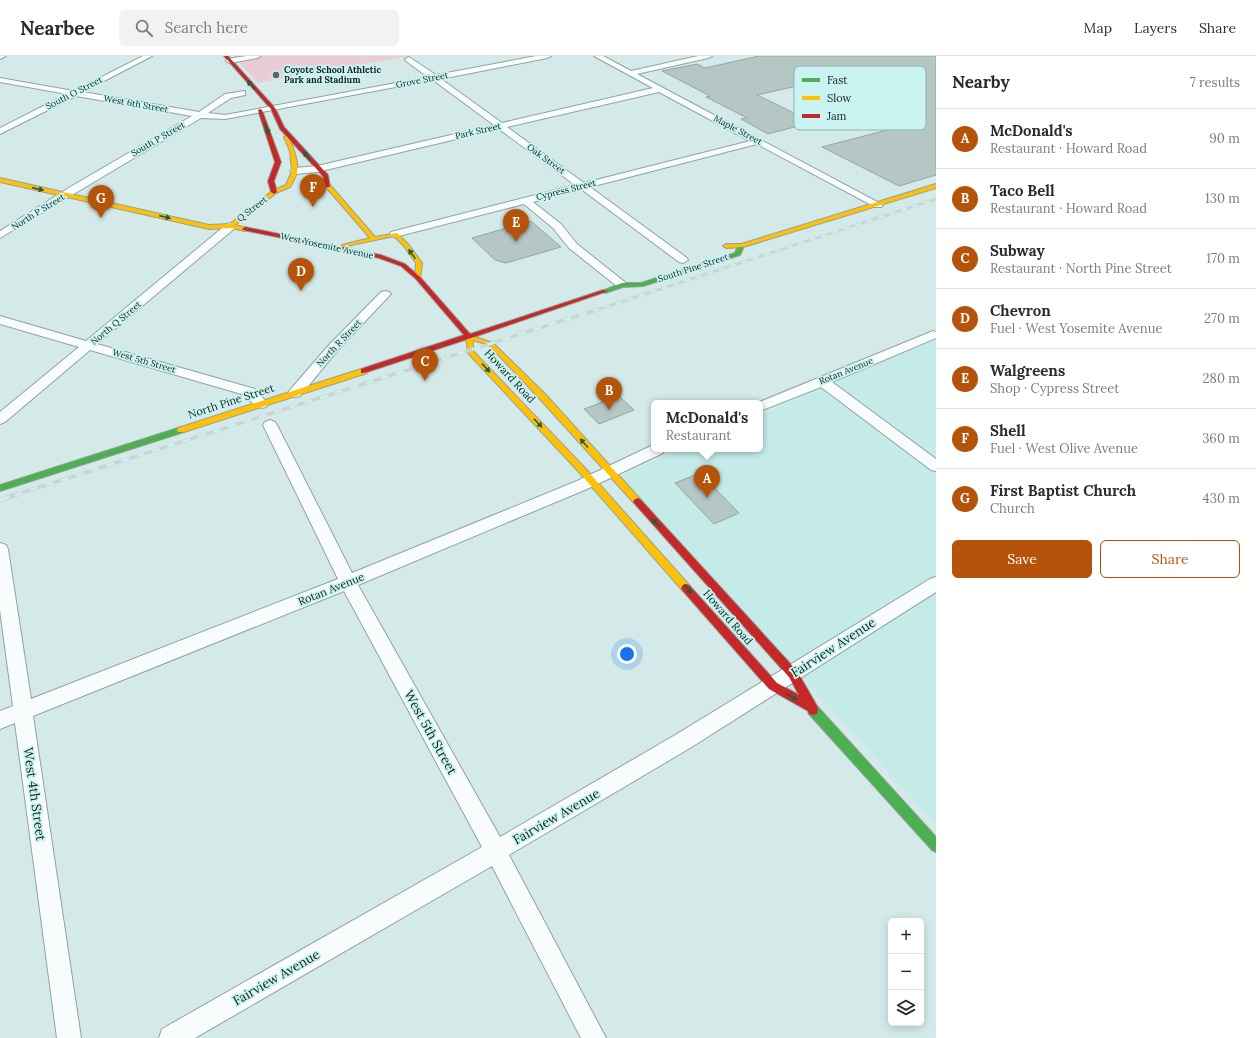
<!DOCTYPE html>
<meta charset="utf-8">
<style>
body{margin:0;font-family:Lora,serif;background:#f2f2f3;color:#2b2b33}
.controls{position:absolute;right:12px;bottom:12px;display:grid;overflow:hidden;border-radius:6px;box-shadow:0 2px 10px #0003}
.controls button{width:36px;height:36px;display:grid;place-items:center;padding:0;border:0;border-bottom:1px solid #e1e1e2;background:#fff;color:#2b2b33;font:20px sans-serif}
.you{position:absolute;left:627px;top:598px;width:14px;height:14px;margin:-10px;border:3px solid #fff;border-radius:50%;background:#1a73e8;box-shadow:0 0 0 6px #1a73e833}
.badge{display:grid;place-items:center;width:26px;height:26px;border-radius:50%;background:#b45309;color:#fff;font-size:13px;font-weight:700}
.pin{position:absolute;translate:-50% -33px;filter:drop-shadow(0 1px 2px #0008)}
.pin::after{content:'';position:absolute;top:21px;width:14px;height:12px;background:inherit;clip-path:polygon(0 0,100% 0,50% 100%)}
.popup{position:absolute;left:651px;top:344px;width:112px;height:52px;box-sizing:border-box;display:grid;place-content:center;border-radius:6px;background:#fff;filter:drop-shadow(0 1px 3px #0005);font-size:13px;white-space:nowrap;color:#7c7c81}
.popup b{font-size:15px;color:#2b2b33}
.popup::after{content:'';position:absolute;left:50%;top:100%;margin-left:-8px;border:8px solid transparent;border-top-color:#fff}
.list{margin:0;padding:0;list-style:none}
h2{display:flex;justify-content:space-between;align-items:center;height:52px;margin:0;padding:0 16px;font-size:17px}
h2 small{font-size:13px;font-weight:400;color:#7c7c81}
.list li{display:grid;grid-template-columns:26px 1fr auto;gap:12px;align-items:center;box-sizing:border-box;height:60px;padding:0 16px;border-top:1px solid #e1e1e2}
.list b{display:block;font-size:15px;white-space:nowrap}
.list p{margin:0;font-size:13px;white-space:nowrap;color:#7c7c81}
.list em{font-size:13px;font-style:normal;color:#7c7c81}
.actions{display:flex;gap:8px;padding:12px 16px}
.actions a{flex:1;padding:9px 0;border:1px solid #b45309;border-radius:6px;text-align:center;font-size:14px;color:#b45309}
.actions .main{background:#b45309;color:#fff}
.icon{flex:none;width:22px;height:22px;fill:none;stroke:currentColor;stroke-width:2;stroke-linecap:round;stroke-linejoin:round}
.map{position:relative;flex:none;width:936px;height:982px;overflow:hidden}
header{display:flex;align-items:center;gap:24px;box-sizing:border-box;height:56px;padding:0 20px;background:#fff;border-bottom:1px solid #e1e1e2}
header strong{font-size:19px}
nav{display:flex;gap:22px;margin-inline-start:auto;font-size:14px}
.search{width:280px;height:36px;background:#f2f2f3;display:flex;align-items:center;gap:10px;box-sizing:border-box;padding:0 14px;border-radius:6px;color:#7c7c81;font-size:15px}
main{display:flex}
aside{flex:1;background:#fff}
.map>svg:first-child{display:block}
</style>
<header>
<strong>Nearbee</strong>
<div class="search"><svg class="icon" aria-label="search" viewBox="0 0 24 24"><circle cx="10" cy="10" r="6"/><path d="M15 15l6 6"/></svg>Search here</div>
<nav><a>Map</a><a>Layers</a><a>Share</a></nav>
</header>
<main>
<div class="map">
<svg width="936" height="982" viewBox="0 0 936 982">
<rect width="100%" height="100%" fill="#d4eae9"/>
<path fill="#c4ebe8" d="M867 15 930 41 848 63 786 34Z
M936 282V768L620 420 681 393H760V359Z"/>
<path fill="#eacdd4" d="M233 0H408L258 27Z"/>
<path fill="#b5c6c5" stroke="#94a6a5" d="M759 0H936V119L899 130 822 91 925 64 887 47 855 56 797 30 757 39 813 66 768 78 741 63 747 62 706 41 710 40 662 15 697 8 705 12Z
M531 165 561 191 506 207 495 204 472 182Z
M619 340 634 354 599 368 584 353Z
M700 417 739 457 714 468 675 427Z"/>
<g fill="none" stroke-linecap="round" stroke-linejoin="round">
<defs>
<path id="street" d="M0 0H6L0 3Z
M143 0H152L83 36 199 56 225 38 245 35V39L231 42 208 57 225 59 428 21 406 5 405 3 409 1 436 19 536 0H551L547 2 441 23 502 67 653 32 594 0H603L631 15 698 0H712L708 2 637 18 883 149 881 151H875L757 88 590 131 687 202 688 204 683 207 679 206 581 133 533 146 561 168 577 188 626 227 628 229 626 231H618L569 192 553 172 524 148 395 181 391 180 390 178 391 176 575 129 499 73 317 116 295 118 290 115 295 112 317 110 494 69 433 24 225 63 201 62 0 182V175L72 130 192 60 76 40 0 78V72L67 38 0 26V22L74 35ZM659 36 750 85 584 127 507 71Z
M246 0H261L257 2 230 7 226 5 227 3Z
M231 167 236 170 235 172 97 288 255 333 268 348 266 351C256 354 252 346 245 339L90 294 5 366 0 368V356L79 291 0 268V260L86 285 227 168Z
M385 235 389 236 391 238 389 240 337 295 300 340 295 341 290 340 288 337 290 334 329 289 381 236Z
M933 275 936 276V282L832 326 936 403V415L931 414 821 331 760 355V347H757Z
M270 364 275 366 277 369 352 517 577 425 653 389 654 393H665L663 397 587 433 358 529 500 781 677 678 930 523 936 521V536L690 692 509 799 606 982H581L492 810 195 982H159L162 973 482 791 344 535 33 660 81 982H57L15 667 0 673V655L13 650 0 554V487L6 489 8 493 31 643 338 523 263 369 265 366Z"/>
<path id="fast" d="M741 188 744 190 740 199 643 230 623 231 605 237 602 235 622 227H641L735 197 738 190Z
M181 371 184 372 185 374 184 376 0 435V429Z
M813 649 817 650 936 781V796L932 794 809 658 808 654 809 650Z"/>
<path id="slow" d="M286 80C292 84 299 108 297 116 296 121 292 127 290 131L276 137 235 169 247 172 248 173 245 175 231 172 209 173 0 126V122L209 169 230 168 272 135 286 129 292 115 290 95 284 81Z
M313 123H317L330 129 375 181 397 177 408 188 422 207 420 223 415 222 416 207 404 190 394 180 342 191V189L370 182 326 131 313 125Z
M936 128V132L743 191 726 192 723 190 726 188H741Z
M469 279 493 287 546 339 640 443 641 445 640 447H634L540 343 489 289 473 284V295L584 411 689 529 691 532 689 535 686 536 683 535 578 415 468 297 466 281Z
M361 313H367L368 315 367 317 184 376H178L177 374 178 372Z"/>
<path id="jam" d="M224 0H228L275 52 284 71 328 119 330 131H326L323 120 280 73 271 53Z
M260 53 262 54 281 106 274 125 277 136 274 138 271 136 268 125 275 106 258 54Z
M245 171 381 199 405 208 420 221 470 278 603 234 608 235 471 282 364 317H361V313L464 279 416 223 401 210 379 202 243 174 242 173Z
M637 442 640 443 797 615 817 650 818 654 817 658 813 659 809 658 808 655 769 633 683 535 681 532 683 529 686 528 689 529 777 627 799 639 789 621 634 447 633 445Z"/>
</defs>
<use href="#street" stroke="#91a2a2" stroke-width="2"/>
<use href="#fast" stroke="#91a2a2" stroke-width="2"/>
<use href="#slow" stroke="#91a2a2" stroke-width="2"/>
<use href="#jam" stroke="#91a2a2" stroke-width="2"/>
<use href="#street" fill="#f9fcfc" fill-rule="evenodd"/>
<use href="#fast" fill="#4caf50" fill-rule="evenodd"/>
<use href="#slow" fill="#ffc107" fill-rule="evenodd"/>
<use href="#jam" fill="#c62828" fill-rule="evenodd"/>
<defs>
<path id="rail-far2" d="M593 255 936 143"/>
<path id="rail-far1" d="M15 439 596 254"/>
<path id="rail" d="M0 444 18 438"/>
</defs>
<use href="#rail-far2" stroke="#ccd3d3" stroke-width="3"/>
<use href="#rail-far1" stroke="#ccd3d3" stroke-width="3.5"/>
<use href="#rail" stroke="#ccd3d3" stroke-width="4.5"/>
<use href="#rail-far2" stroke="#caf4f1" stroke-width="2" stroke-dasharray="6" stroke-linecap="butt"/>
<use href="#rail-far1" stroke="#caf4f1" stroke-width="2.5" stroke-dasharray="8" stroke-linecap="butt"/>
<use href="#rail" stroke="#caf4f1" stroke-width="3" stroke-dasharray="10" stroke-linecap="butt"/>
</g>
<defs><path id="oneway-solid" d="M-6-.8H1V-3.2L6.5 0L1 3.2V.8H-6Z"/></defs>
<g fill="#2a5b35">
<use href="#oneway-solid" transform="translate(251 29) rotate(-132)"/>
<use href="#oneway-solid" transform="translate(267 73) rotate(70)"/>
<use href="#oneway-solid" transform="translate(307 100) rotate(-130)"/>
<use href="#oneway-solid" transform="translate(38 133) rotate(13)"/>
<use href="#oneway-solid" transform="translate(165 161) rotate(13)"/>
<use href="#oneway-solid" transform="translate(412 198) rotate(-126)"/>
<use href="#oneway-solid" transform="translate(486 312) rotate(47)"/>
<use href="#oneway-solid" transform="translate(538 367) rotate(46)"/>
<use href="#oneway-solid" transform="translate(584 387) rotate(-132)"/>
<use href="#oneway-solid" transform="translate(656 467) rotate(-132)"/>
<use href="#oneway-solid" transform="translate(688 533) rotate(49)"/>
<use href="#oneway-solid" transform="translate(792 641) rotate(30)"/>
</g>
<circle fill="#576968" stroke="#caf4f1" stroke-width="1.5" cx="276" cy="19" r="4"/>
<g text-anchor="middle" stroke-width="3.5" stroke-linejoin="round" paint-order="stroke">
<g font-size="9" font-weight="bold" fill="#142323" stroke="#caf4f1" text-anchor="start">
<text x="284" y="17">Coyote School Athletic<tspan x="284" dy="10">Park and Stadium</tspan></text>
</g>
<g font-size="9" fill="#142323" stroke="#caf4f1">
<text transform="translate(422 24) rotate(-11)" y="3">Grove Street</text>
<text transform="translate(74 37) rotate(-27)" y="3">South O Street</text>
<text transform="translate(136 48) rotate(10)" y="3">West 6th Street</text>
<text transform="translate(738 74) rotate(28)" y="3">Maple Street</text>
<text transform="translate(478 75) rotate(-13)" y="3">Park Street</text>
<text transform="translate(158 83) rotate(-30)" y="3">South P Street</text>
<text transform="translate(546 103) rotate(36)" y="3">Oak Street</text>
<text transform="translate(566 134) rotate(-14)" y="3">Cypress Street</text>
<text transform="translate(252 153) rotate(-38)" y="3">Q Street</text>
<text transform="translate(38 156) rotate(-32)" y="3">North P Street</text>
<text transform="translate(327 190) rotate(12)" y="3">West Yosemite Avenue</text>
<text transform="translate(693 212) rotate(-18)" y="3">South Pine Street</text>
<text transform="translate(116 267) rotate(-40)" y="3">North Q Street</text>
<text transform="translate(339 287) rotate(-47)" y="3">North R Street</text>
<text transform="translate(144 305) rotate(16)" y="3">West 5th Street</text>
<text transform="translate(846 315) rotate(-22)" y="3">Rotan Avenue</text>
</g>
<g font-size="11" fill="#142323" stroke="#caf4f1">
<text transform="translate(510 320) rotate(47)" y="4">Howard Road</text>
<text transform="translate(231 345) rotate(-18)" y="4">North Pine Street</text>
<text transform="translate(331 533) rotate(-22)" y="4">Rotan Avenue</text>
<text transform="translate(728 561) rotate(49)" y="4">Howard Road</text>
</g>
<g font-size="13" fill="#142323" stroke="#caf4f1">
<text transform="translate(833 591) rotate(-33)" y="5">Fairview Avenue</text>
<text transform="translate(431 676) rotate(61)" y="5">West 5th Street</text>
<text transform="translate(35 738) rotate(82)" y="5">West 4th Street</text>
<text transform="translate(556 760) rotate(-30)" y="5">Fairview Avenue</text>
<text transform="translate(276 921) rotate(-30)" y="5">Fairview Avenue</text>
</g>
</g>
<rect x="794" y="10" width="132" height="64" rx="6" fill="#caf4f1" stroke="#93b5b3" stroke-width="1"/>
<rect x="802" y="22" width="18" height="4" fill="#4caf50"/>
<rect x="802" y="40" width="18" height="4" fill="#ffc107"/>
<rect x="802" y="58" width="18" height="4" fill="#c62828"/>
<g font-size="11" fill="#142323">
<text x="827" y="28">Fast</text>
<text x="827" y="46">Slow</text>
<text x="827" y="64">Jam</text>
</g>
</svg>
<div class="controls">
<button>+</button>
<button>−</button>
<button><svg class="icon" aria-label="layers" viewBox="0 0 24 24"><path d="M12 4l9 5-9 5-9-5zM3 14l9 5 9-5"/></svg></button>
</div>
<div class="you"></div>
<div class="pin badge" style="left:707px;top:442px">A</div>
<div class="popup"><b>McDonald's</b>Restaurant</div>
<div class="pin badge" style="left:609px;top:354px">B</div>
<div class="pin badge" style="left:425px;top:325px">C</div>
<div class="pin badge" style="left:301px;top:235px">D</div>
<div class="pin badge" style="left:516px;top:186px">E</div>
<div class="pin badge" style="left:313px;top:151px">F</div>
<div class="pin badge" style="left:101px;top:162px">G</div>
</div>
<aside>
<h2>Nearby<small>7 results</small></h2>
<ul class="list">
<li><span class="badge">A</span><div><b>McDonald's</b><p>Restaurant · Howard Road</p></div><em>90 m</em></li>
<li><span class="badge">B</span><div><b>Taco Bell</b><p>Restaurant · Howard Road</p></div><em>130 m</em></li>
<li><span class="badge">C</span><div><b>Subway</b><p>Restaurant · North Pine Street</p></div><em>170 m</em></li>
<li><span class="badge">D</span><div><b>Chevron</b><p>Fuel · West Yosemite Avenue</p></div><em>270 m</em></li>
<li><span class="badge">E</span><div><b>Walgreens</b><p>Shop · Cypress Street</p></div><em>280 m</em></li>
<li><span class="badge">F</span><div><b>Shell</b><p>Fuel · West Olive Avenue</p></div><em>360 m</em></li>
<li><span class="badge">G</span><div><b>First Baptist Church</b><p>Church</p></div><em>430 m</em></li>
</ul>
<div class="actions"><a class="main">Save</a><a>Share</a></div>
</aside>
</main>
